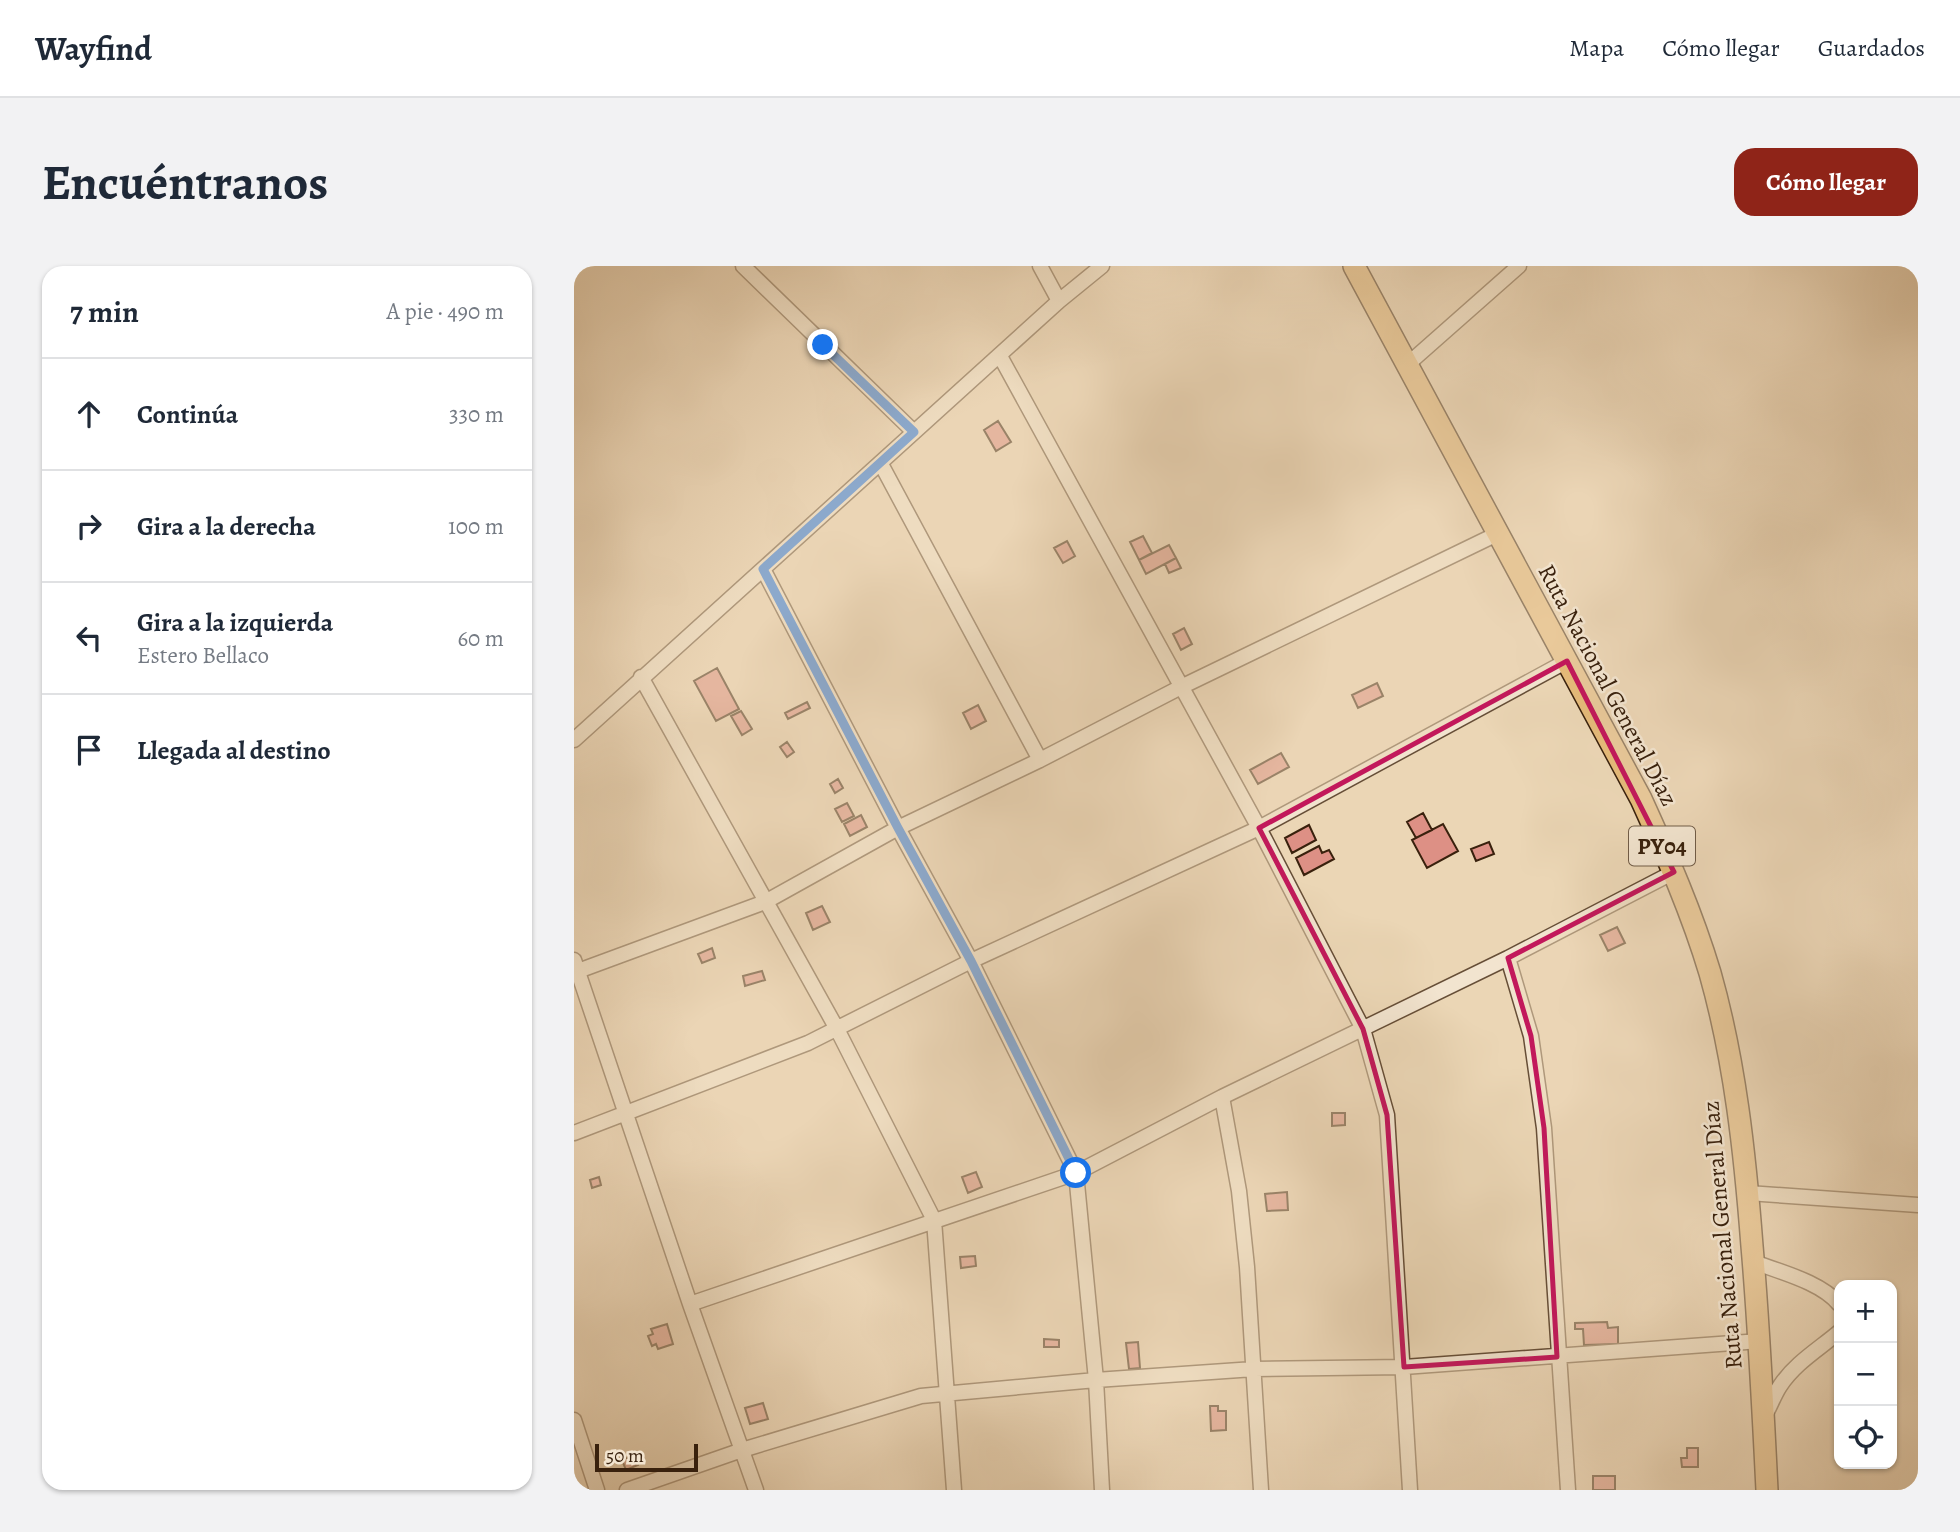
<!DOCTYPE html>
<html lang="es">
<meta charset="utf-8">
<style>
body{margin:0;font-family:Alegreya,serif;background:#f2f2f3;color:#1f2937}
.controls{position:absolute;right:21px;bottom:21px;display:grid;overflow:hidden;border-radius:14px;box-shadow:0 2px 5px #0004}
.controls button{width:63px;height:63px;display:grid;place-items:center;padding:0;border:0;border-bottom:2px solid #e0e1e3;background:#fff;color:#1f2937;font:35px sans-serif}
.scale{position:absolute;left:21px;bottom:18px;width:103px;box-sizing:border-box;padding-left:7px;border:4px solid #39210d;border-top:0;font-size:19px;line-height:24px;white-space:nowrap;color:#39210d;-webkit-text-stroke:5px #f2e4cf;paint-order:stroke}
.stop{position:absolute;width:21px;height:21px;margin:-16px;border:5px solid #1a73e8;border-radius:50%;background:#fff}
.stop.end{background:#1a73e8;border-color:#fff;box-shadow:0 2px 7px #0008}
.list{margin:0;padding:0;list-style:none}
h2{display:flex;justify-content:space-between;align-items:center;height:91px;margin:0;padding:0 28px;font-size:30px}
h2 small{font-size:23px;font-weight:400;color:#747a83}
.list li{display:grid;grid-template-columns:46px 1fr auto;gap:21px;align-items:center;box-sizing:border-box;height:112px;padding:0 28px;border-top:2px solid #e0e1e3}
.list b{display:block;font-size:26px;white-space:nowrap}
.list p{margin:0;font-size:23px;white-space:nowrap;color:#747a83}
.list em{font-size:23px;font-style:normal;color:#747a83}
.icon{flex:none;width:38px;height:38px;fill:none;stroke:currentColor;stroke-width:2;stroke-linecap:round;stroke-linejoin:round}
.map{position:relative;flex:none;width:1344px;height:1224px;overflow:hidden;border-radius:21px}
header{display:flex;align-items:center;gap:42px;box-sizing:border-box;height:98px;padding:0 35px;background:#fff;border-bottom:2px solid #e0e1e3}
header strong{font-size:33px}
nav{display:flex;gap:38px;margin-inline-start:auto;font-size:24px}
.intro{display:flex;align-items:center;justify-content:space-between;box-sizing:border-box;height:168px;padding:0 42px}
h1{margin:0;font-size:49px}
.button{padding:18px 32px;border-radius:21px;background:#8f2418;color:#fff;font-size:24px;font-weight:700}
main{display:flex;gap:42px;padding:0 42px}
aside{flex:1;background:#fff;border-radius:21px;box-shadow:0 2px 5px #0004}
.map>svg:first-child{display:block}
</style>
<header>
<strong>Wayfind</strong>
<nav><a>Mapa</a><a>Cómo llegar</a><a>Guardados</a></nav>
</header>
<div class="intro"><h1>Encuéntranos</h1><a class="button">Cómo llegar</a></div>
<main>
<aside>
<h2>7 min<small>A pie · 490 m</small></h2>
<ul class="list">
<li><svg class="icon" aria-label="ahead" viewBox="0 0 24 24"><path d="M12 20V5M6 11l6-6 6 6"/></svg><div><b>Continúa</b></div><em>330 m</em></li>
<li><svg class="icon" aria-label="right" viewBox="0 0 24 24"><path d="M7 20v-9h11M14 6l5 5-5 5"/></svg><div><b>Gira a la derecha</b></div><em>100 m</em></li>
<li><svg class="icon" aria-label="left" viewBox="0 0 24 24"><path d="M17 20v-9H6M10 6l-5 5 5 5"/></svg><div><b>Gira a la izquierda</b><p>Estero Bellaco</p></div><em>60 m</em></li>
<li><svg class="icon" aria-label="arrive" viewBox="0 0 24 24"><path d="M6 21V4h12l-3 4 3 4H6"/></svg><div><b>Llegada al destino</b></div></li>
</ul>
</aside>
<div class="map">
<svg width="1344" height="1224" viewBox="0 0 1344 1224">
<rect width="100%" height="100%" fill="#ebd6b5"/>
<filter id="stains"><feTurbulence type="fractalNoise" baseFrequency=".00286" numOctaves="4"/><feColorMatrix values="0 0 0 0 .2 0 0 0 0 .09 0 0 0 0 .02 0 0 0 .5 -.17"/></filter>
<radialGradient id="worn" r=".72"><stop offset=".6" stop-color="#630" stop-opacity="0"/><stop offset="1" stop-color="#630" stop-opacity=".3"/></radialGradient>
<path fill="#dd9085" stroke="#39210d" stroke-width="2" d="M424 155 437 176 422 185 410 164Z
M569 270 578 287 565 294 556 276Z
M493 275 501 290 489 297 480 282Z
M595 279 602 292 572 308 565 294Z
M602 292 607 302 595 307 591 298Z
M610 362 618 378 607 384 599 368Z
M143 402 165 443 142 455 120 415Z
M803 417 809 430 784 442 778 429Z
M233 436 236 442 214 453 211 447Z
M404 439 412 455 397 463 389 447Z
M167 445 178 463 168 469 157 450Z
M213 476 220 486 213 491 206 481Z
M707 487 715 501 684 518 676 504Z
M264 513 269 522 261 527 256 518Z
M273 537 280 550 268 556 261 543Z
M849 547 858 564 842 572 833 556Z
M287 549 293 561 276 570 270 558Z
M869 558 884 585 853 602 838 574Z
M735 559 742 574 718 587 711 572Z
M915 576 920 588 902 595 897 583Z
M745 580 748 587 755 584 760 593 730 609 722 592Z
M248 640 256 656 239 664 232 647Z
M1043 661 1051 677 1034 685 1026 669Z
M138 682 141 692 128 697 124 688Z
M188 705 191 714 171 720 169 710Z
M758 847H771V859L758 860Z
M402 906 408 921 394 927 388 911Z
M25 911 27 919 18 922 16 914Z
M713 926 714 944 693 945 691 928Z
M401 990 402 1000 387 1002 386 991Z
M1033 1056 1034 1062 1044 1061V1078L1010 1079 1009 1063H1001V1057Z
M93 1058 99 1078 84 1083 82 1078 78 1080 74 1070 79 1068 77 1063Z
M470 1073 485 1074V1081H470Z
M564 1076 566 1102 555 1103 552 1077Z
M189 1137 194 1153 176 1158 171 1142Z
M636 1140H644V1145H652V1164L637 1165Z
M1113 1182H1124V1201H1108L1107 1192H1113Z
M60 1189 64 1199 52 1204 48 1194Z
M1019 1210H1041V1224H1019Z"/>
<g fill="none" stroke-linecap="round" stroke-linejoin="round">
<defs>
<path id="minor" d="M169 0 340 166
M466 0 485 35
M426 90 685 562 789 763 813 849 836 1224
M834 98 945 0
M307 198 466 494
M189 303 324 562 397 695 502 907 522 1114 528 1224
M67 411 263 763 360 954 380 1224
M0 474 485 35 528 0
M934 692 957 770 970 862 994 1224
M0 694 116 1038 182 1224
M4 705 191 636 324 562 466 494 607 421 923 268
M648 831 665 925 673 1001 687 1224
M0 867 234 777 397 695 685 562 993 395
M1174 927 1344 939
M1180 996C1206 1006 1247 1016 1265 1038
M116 1038 502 907 648 831 934 692 1100 606
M1190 1151C1196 1141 1200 1129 1206 1120 1221 1097 1245 1083 1265 1066
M0 1154 23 1224
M53 1224 168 1184 347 1130 522 1114 680 1103 830 1101 1186 1075"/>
<path id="highway" d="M780 0 1067 533C1093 590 1118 647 1136 707 1161 795 1171 888 1178 980 1185 1061 1189 1142 1193 1224"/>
</defs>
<use href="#minor" stroke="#664e37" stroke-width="17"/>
<use href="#highway" stroke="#39210d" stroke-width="24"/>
<use href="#minor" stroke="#f2e4cf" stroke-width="14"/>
<use href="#highway" stroke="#e6bb7a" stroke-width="21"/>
</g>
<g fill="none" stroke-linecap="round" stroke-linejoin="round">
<path stroke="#1a73e8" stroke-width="9" d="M249 79 340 166 189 303 324 562 397 695 502 907"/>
</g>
<path d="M0 0H1344V1224H0ZM993 395 1100 606 934 692 957 770 970 862 983 1091 830 1101 813 849 789 763 685 562Z" fill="#ebd6b5" fill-opacity=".55" fill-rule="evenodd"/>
<path fill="none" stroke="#c2185b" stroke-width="5" stroke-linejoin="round" d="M993 395 1100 606 934 692 957 770 970 862 983 1091 830 1101 813 849 789 763 685 562Z"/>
<g text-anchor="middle" stroke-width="5" stroke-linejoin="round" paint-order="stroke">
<rect fill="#f2e4cf" stroke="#705c47" stroke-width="2" x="1055" y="560.5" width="66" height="39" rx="5"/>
<g font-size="23" font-weight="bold" fill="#39210d">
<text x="1088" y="588">PY04</text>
</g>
<g font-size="24" fill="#39210d" stroke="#f2e4cf">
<text transform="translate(1034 419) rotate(62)" y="8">Ruta Nacional General Díaz</text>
<text transform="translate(1148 969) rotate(-95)" y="8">Ruta Nacional General Díaz</text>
</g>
</g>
<rect width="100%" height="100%" filter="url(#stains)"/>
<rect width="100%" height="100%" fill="url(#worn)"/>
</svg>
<div class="controls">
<button>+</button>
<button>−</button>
<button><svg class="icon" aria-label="locate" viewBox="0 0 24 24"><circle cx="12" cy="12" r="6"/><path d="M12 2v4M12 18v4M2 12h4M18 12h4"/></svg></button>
</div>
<div class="scale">50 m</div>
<div class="stop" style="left:502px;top:907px"></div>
<div class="stop end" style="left:249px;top:79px"></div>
</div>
</main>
